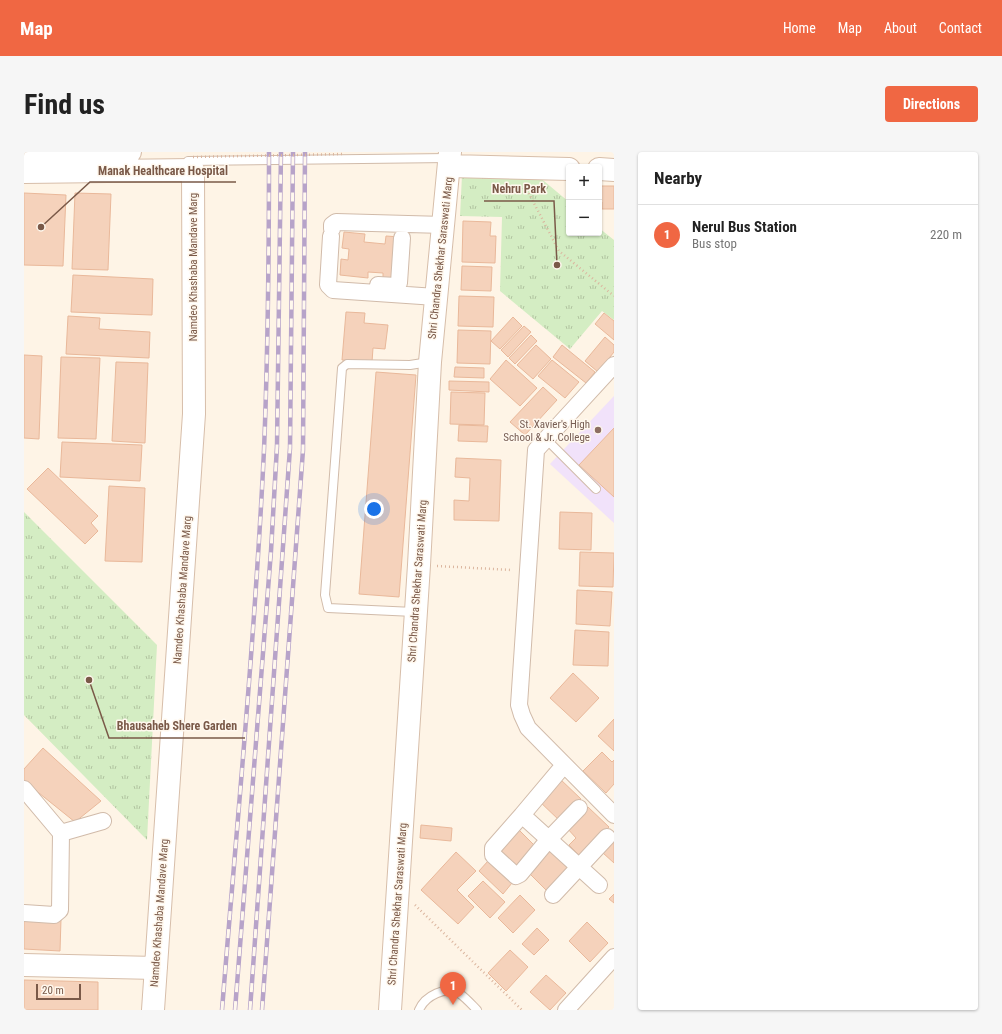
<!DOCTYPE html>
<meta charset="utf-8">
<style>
body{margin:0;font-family:"Roboto Condensed",sans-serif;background:#f6f6f6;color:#222}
.controls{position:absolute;right:12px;top:12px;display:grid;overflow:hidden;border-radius:4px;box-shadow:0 1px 3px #0004}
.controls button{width:36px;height:36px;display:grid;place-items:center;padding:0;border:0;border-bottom:1px solid #e0e0e0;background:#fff;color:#222;font:20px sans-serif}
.scale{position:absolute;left:12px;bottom:10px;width:45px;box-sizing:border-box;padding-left:4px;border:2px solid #7a5948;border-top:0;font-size:11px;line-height:14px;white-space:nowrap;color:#7a5948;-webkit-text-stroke:3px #fff8ee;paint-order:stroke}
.you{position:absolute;left:350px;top:357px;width:14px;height:14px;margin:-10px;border:3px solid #fff;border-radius:50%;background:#1a73e8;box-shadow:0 0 0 6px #1a73e833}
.badge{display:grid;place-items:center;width:26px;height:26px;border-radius:50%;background:#f06743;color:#fff;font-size:13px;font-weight:700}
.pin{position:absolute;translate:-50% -33px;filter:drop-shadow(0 1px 2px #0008)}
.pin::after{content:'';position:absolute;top:21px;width:14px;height:12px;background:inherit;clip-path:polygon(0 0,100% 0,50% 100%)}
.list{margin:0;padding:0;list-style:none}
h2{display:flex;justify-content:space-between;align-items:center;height:52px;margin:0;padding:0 16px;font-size:17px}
h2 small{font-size:13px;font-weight:400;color:#767676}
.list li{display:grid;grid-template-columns:26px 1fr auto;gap:12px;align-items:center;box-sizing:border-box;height:60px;padding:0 16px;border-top:1px solid #e0e0e0}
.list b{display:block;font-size:15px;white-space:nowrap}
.list p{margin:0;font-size:13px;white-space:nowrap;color:#767676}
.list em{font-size:13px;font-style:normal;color:#767676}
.map{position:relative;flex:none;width:590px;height:858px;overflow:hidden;border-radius:4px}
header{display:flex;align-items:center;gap:24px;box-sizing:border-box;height:56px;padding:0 20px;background:#f06743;color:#fff}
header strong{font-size:19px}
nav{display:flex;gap:22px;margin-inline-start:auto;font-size:14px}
.intro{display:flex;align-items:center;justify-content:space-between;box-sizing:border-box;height:96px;padding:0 24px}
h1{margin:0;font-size:28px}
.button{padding:10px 18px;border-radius:4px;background:#f06743;color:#fff;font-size:14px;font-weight:700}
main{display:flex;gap:24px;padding:0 24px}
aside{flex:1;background:#fff;border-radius:4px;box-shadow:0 1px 3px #0004}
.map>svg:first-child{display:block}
</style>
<header>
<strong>Map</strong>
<nav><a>Home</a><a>Map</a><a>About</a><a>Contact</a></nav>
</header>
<div class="intro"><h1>Find us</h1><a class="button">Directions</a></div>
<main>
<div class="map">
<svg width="590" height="858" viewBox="0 0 590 858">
<defs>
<pattern id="grass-tufts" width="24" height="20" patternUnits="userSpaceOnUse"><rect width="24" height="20" fill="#d4edc3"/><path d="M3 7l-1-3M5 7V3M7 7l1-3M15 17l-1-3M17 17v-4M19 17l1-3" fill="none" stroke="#b1c3a0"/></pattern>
</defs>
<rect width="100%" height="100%" fill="#fef4e6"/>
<path fill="#f1e2fa" d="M590 244V371L526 312Z"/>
<path fill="url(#grass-tufts)" d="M438 23 514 24 545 50V81H575V76L590 88V168L578 159 546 197 476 139 478 65 436 64Z
M0 360 133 493 123 688 0 563Z"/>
<path fill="#f5d2bb" stroke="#e9b89a" d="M575 34H590V57H578V50H575Z
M0 41 42 43 39 114 0 113Z
M51 41 87 42 84 118 48 117Z
M439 69 467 70 466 84H472L471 111 438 110Z
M320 80 341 82 340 90 361 92 362 84 376 85 372 128 359 127V121L344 120V126L316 123 317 107 324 108 325 97 318 96Z
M438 114 468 115 467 139 437 138Z
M49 123 129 127 128 163 47 160Z
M435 144 470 145 469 175 434 174Z
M322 160 341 161 340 171 364 173 361 197 349 196 348 210 318 208Z
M580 161 590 169V188L571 172Z
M44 164 76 166 75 177 126 180 125 206 42 202Z
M489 165 498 174 476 197 467 189Z
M500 174 507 180 484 205 477 198Z
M434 178 467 179 466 212 433 211Z
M507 183 513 189 491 212 485 206Z
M581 185 590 193V200L574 220 561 209Z
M512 193 527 207 509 227 493 213Z
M538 193 571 220 562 231 529 205Z
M0 203 18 204 15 287 0 286Z
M37 205 76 206 72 287 34 286Z
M482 208 513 236 496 254 466 227Z
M528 208 555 230 541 246 514 224Z
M92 210 124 211 121 291 88 289Z
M431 215 460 216V226L430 225Z
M352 220 392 223 375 445 335 442Z
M425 229 465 230V240L425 238Z
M519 235 533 248 501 283 486 270Z
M427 240 461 241 460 273 426 272Z
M435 273 464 274 463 290 434 289Z
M590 276V345L555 313Z
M38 290 118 293 116 329 36 325Z
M432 306 477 308 475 369 430 368V348L445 349 446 326 431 325Z
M24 316 74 364 67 371 74 379 61 392 3 337Z
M85 334 121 336 118 410 81 409Z
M536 360 568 361 567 398 535 397Z
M556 400 590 401 589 435 555 434Z
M553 438 588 440 586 474 552 472Z
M551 478 585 480 584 514 549 513Z
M549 521 575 546 552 570 526 546Z
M590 567V599L574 584Z
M19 596 77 649 51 670 0 629V617Z
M578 600 588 610 590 608V632L582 641 559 619Z
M535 626 557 647 536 669 514 648Z
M564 655 585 675 557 705 545 693 552 686 543 676Z
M397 673 428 676 427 689 396 686Z
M492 675 514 697 495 721 472 698Z
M590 690V711L579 701Z
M525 696 549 718 526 742 503 719Z
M432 700 452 719 433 738 450 755 434 772 397 738Z
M464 709 488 731 479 742 455 719Z
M459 729 481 750 466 766 444 744Z
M590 742V751L585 747Z
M496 743 511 758 489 781 474 766Z
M0 766 37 767 36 799 0 797Z
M563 770 584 791 566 810 545 789Z
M513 776 525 788 510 803 498 792Z
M486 798 504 815 482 839 464 821Z
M522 823 542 841 526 858 506 840Z
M0 828 74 830V858H0Z"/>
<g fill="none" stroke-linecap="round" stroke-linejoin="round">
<defs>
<path id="lane" d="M164 9 425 6
M521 286 572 337
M390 460 304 456 301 443 318 216 323 212 386 213 405 210
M395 858C401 844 422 833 436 842 442 846 448 853 453 858"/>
<path id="street" d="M308 77V73L312 70 420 73
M307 84 304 133 309 138 412 145
M354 133 372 134 375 131 378 86
M590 213 512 298 495 553 498 563 504 576 590 663
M540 613 498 663 575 733
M0 637 37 681 36 758 30 763 0 761
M498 663 469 696V703L492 724 496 722 525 687 555 656
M37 681 79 669
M529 743 583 685
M542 858 590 805"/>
<path id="secondary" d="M0 2 106 0
M426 14 545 17
M575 17 590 18
M0 20 169 18 170 262 129 858
M0 813 132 816
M366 858 395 413 406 210 426 0"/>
</defs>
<use href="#lane" stroke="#d1bbaa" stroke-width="10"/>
<use href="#street" stroke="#d1bbaa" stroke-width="18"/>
<use href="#secondary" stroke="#d7beaa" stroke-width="24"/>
<path stroke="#dbb59e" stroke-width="2.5" stroke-dasharray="1 3" stroke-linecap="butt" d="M501 34 535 99 590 144
M413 414 488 418
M391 753 498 858"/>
<use href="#lane" stroke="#fff" stroke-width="8"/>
<use href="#street" stroke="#fff" stroke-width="16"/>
<use href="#secondary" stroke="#fff" stroke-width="22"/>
<defs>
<path id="rail" d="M198 858C213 671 231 485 240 298 244 199 245 99 245 0
M211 858 247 399 253 294 257 0
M226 858 266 296 269 0
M238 858 279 298 281 0"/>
</defs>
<use href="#rail" stroke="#b7a3c9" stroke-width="4.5"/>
<use href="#rail" stroke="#fff8ee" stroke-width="3" stroke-dasharray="9" stroke-linecap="butt"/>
<path stroke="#dbb59e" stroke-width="2.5" stroke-dasharray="1 3" stroke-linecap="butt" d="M169 5 320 2"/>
</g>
<circle fill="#8d6e63" stroke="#fff8ee" stroke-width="1.5" cx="574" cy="278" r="4"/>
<g text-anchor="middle" stroke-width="3" stroke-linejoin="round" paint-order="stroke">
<g font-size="11" fill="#7a5948" stroke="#fff8ee">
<text transform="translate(416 106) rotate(-84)" y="4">Shri Chandra Shekhar Saraswati Marg</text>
<text transform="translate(169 115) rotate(-90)" y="4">Namdeo Khashaba Mandave Marg</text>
<text transform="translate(393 429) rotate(-86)" y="4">Shri Chandra Shekhar Saraswati Marg</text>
<text transform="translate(158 438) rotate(-86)" y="4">Namdeo Khashaba Mandave Marg</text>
<text transform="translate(373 752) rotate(-86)" y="4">Shri Chandra Shekhar Saraswati Marg</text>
<text transform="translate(135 761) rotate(-86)" y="4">Namdeo Khashaba Mandave Marg</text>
</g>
<g font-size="11" fill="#785e54" stroke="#fff8ee" text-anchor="end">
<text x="566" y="276">St. Xavier's High<tspan x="566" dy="13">School &amp; Jr. College</tspan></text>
</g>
</g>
<path fill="none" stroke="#7a5948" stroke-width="1.5" d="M17 75L66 30H212M533 113L530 49H460M65 528L85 586H221"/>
<g fill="#7a5948" stroke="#fff8ee" stroke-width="1.5">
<circle cx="17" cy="75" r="4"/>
<circle cx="533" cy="113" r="4"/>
<circle cx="65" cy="528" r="4"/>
</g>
<g font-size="12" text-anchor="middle" font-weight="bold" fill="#7a5948" stroke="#fff8ee" stroke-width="3" stroke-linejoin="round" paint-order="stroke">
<text x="139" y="23">Manak Healthcare Hospital</text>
<text x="495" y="41">Nehru Park</text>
<text x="153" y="578">Bhausaheb Shere Garden</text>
</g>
</svg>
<div class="controls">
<button>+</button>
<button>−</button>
</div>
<div class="scale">20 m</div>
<div class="you"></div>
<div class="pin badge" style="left:429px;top:853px">1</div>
</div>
<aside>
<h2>Nearby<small></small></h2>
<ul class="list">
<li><span class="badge">1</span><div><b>Nerul Bus Station</b><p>Bus stop</p></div><em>220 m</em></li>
</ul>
</aside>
</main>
